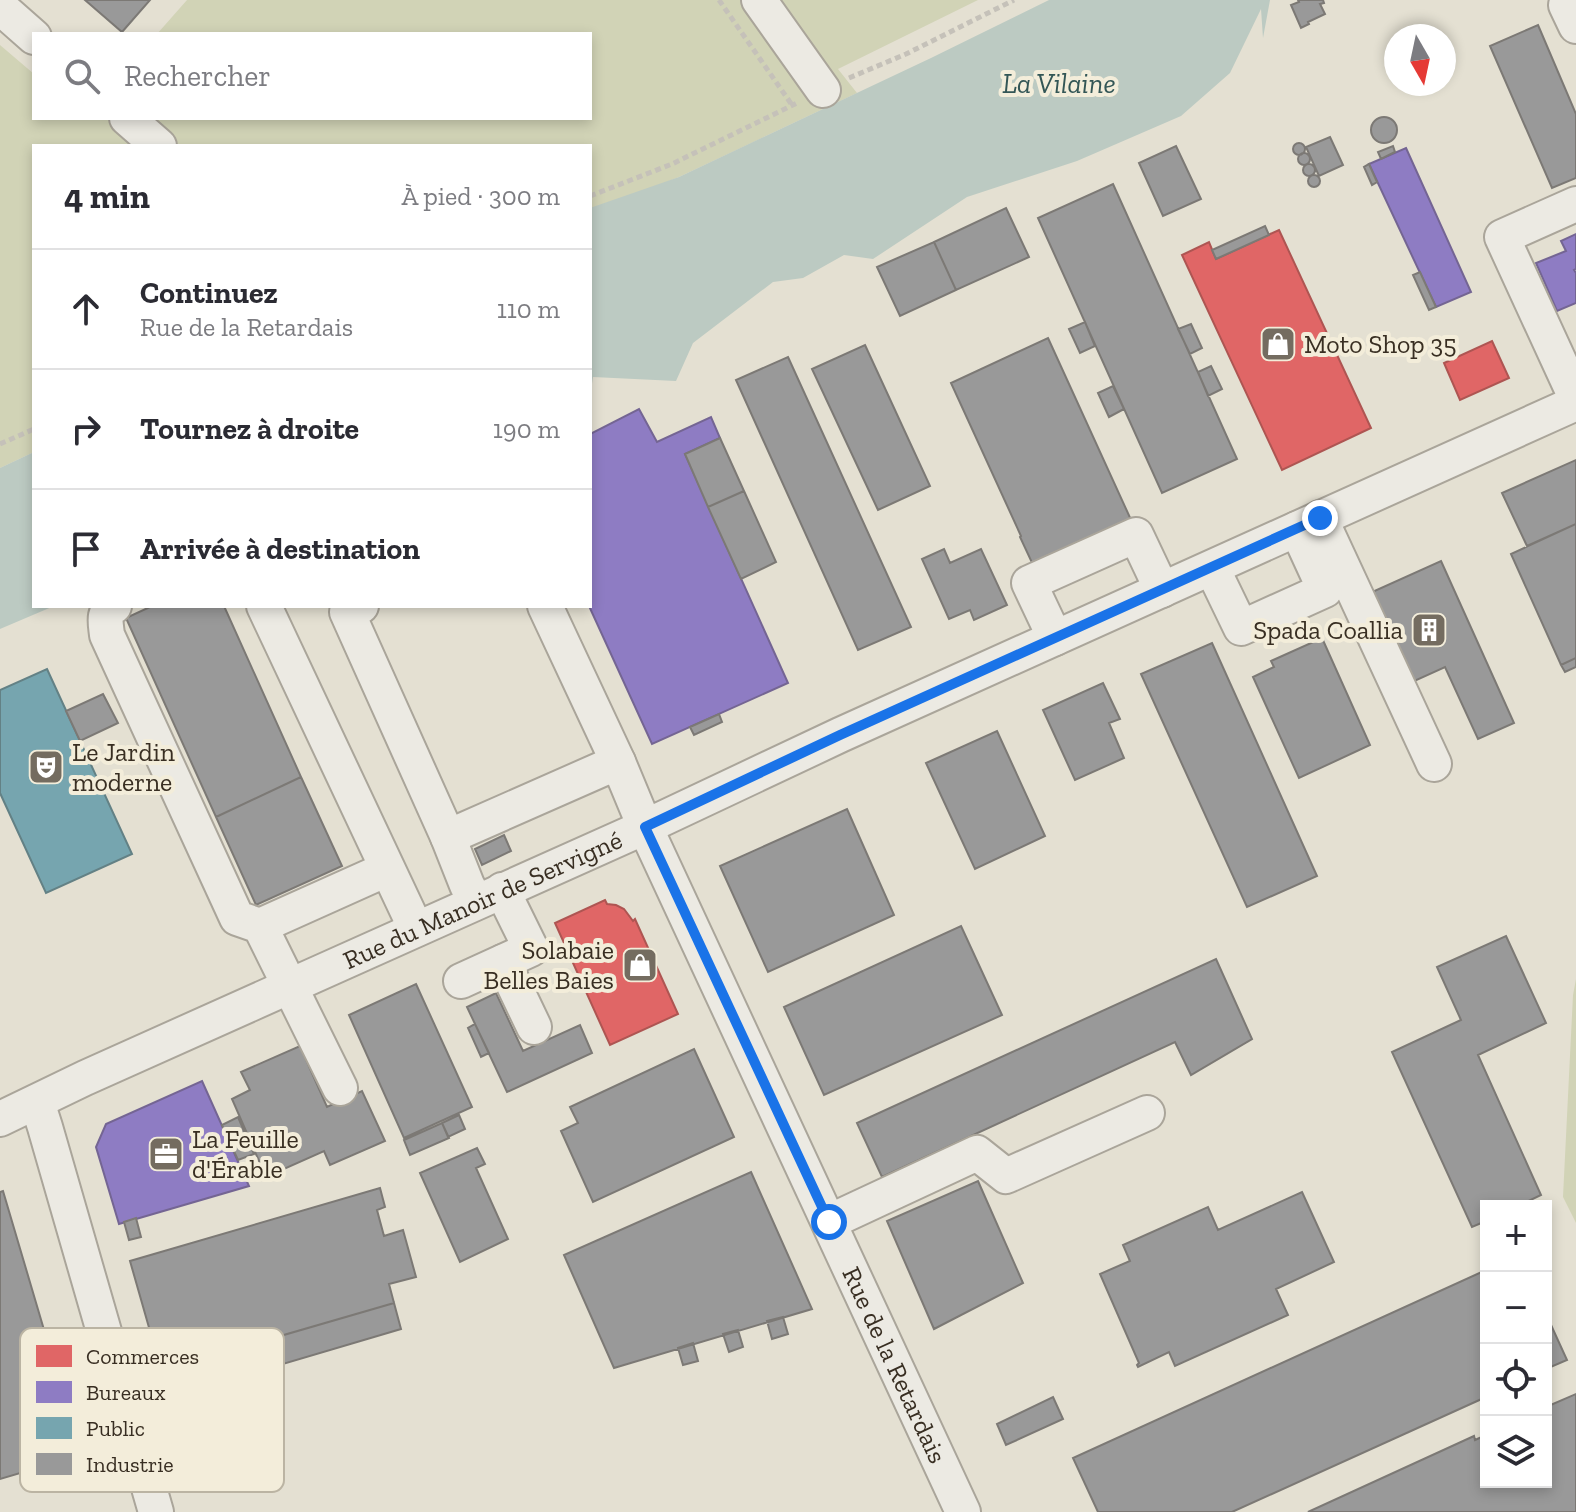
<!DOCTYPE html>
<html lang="fr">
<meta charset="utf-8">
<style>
body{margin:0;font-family:"Zilla Slab",serif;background:#f2f2f3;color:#2b2b33}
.controls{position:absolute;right:24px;bottom:24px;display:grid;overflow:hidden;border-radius:0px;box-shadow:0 4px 12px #0003}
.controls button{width:72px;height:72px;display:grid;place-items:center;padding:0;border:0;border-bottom:2px solid #e1e1e2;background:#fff;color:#2b2b33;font:40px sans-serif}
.compass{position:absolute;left:1384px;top:24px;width:72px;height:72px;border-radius:50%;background:#fff;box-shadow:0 4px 12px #0003;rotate:171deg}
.stop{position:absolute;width:24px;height:24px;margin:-18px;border:6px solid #1a73e8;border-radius:50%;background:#fff}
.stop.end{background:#1a73e8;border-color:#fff;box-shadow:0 2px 8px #0008}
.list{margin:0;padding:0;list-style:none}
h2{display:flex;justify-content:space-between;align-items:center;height:104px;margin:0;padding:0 32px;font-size:34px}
h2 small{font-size:26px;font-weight:400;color:#7c7c81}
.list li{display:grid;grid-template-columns:52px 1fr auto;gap:24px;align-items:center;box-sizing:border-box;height:120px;padding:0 32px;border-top:2px solid #e1e1e2}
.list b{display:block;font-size:30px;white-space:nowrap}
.list p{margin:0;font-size:26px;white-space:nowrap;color:#7c7c81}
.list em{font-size:26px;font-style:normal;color:#7c7c81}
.icon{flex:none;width:44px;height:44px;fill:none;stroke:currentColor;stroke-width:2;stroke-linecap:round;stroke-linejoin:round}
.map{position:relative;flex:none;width:1576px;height:1512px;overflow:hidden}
.search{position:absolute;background:#fff;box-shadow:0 4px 12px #0003;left:32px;top:32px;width:560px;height:88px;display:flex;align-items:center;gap:20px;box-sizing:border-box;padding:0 28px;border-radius:0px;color:#7c7c81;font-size:30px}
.panel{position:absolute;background:#fff;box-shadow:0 4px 12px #0003;left:32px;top:144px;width:560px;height:464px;border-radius:0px}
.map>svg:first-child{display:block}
</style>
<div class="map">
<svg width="1576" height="1512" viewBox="0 0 1576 1512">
<rect width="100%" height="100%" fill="#e4e0d2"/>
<path fill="#d1d3b6" d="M187 0H978L838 69 857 93 679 177 590 213V146H34V452L0 468V45L34 74V118H590V34H157Z
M1576 979V1223L1563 1197 1573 995Z"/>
<path fill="#bccac2" d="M1049 0H1270L1263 38 1261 9 1230 73 1181 116 1077 161 967 197 873 259 844 255 803 278 773 282 693 343 676 381 593 377 590 397V208L679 177 931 58Z
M34 452V606H54L0 629V468Z"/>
<path fill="#e06666" stroke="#ae5552" stroke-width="2" d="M1279 230 1371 428 1282 470 1182 255 1209 242 1216 259Z
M1492 341 1509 378 1460 400 1444 363Z
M605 900 607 904 616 905 624 909 633 921 635 919 678 1014 610 1045 555 923Z"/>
<path fill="#8e7cc3" stroke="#746593" stroke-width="2" d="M1406 148 1471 292 1436 307 1369 164Z
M1576 234V269L1574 270 1576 273V303L1557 311 1536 263 1566 251 1561 241Z
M639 409 657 442 711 417 720 438 685 454 788 683 652 744 589 606 590 434Z
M202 1081 249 1186 119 1224 96 1147 106 1124Z"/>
<path fill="#76a5af" stroke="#638185" stroke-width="2" d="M47 669 132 854 46 893 0 793V690Z"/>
<path fill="#999" stroke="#7c7975" stroke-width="2" d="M85 0H150L122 32Z
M1298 0H1323L1324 3 1320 4 1325 14 1308 22 1309 24 1301 28 1291 5 1299 2Z
M1538 25 1576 114V178L1552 188 1490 46Z
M1371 130a13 13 0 1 1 26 0a13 13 0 1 1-26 0Z
M1330 137 1343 165 1319 176 1306 147Z
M1293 149a6 6 0 1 1 12 0a6 6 0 1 1-12 0Z
M1176 146 1201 199 1163 216 1139 163Z
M1393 146 1395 152 1381 159 1378 152Z
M1298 159a6 6 0 1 1 12 0a6 6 0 1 1-12 0Z
M1369 164 1377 182 1372 185 1364 167Z
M1303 170a6 6 0 1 1 12 0a6 6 0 1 1-12 0Z
M1308 181a6 6 0 1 1 12 0a6 6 0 1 1-12 0Z
M1113 184 1237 459 1162 493 1038 218Z
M1006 208 1029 257 956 290 934 242Z
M1265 226 1269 235 1216 259 1212 250Z
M934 242 956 290 900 316 877 267Z
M1420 272 1436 307 1429 310 1413 275Z
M1085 322 1095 346 1080 353 1069 329Z
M1191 324 1202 348 1190 354 1178 329Z
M1048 338 1132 522 1034 567 1020 537 1021 536 951 383Z
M865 345 930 486 878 510 812 369Z
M788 357 911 627 858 650 736 380Z
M1211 366 1222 389 1208 396 1198 372Z
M1113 386 1124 409 1109 417 1098 393Z
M720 438 744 491 708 507 685 454Z
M1576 460V524L1527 546 1502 493Z
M744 491 776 562 741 579 708 507Z
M1576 524V658L1561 665 1511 554Z
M944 549 950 563 981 549 1007 605 974 620 970 610 949 619 922 559Z
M1441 561 1514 723 1478 739 1445 667 1410 683 1370 593Z
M152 606H224L301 777 216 817 126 618Z
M1322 638 1370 745 1299 778 1253 677 1274 667 1271 661Z
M1212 643 1317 876 1247 907 1141 674Z
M1576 658V667L1565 672 1561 665Z
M1103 683 1120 719 1109 723 1124 758 1075 780 1043 710Z
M103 694 118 723 80 741 66 711Z
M719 714 722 722 694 735 690 727Z
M997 731 1045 836 975 869 926 763Z
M301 777 342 866 256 905 216 817Z
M847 809 894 915 768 972 720 866Z
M504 835 511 851 482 865 475 849Z
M961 926 1002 1015 824 1095 784 1007Z
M1506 936 1546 1023 1478 1055 1541 1195 1518 1206H1486V1221L1472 1227 1392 1052 1461 1020 1437 967Z
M1216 959 1252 1039 1191 1075 1175 1042 882 1177 857 1123Z
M416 984 472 1107 404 1138 349 1015Z
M496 993 523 1051 580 1025 592 1053 507 1092 467 1007Z
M475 1024 489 1053 481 1057 468 1028Z
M300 1046 327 1107 362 1091 385 1141 330 1165 324 1151 266 1177 232 1099 250 1090 241 1072Z
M694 1049 734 1137 593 1202 561 1131 578 1123 570 1107Z
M459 1115 465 1129 448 1137 442 1123Z
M238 1117 254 1154 238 1160 222 1125Z
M442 1123 449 1138 410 1155 404 1140Z
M477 1148 485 1164 476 1168 508 1239 460 1262 420 1173Z
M751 1172 812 1309 614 1368 564 1255Z
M978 1181 1023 1283 934 1329 887 1221Z
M380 1188 385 1207 377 1210 384 1236 403 1230 416 1277 389 1284 394 1303 170 1368 165 1350 156 1352 130 1261Z
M3 1191 81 1455 0 1479V1192Z
M1302 1192 1334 1262 1276 1289 1288 1315 1175 1366 1169 1352 1138 1367 1137 1365 1139 1363 1100 1274 1130 1261 1123 1245 1208 1207 1218 1230Z
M136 1218 141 1237 129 1240 124 1222Z
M1486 1270V1397L1232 1512H1098L1073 1458Z
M394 1303 401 1329 178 1395 170 1368Z
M1546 1314 1567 1360 1546 1369Z
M783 1317 788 1334 772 1339 767 1321Z
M738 1330 743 1347 729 1352 723 1334Z
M693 1343 698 1361 683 1365 678 1348Z
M1576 1394V1512H1308L1474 1436 1475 1440 1486 1435V1482H1546V1407Z
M1053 1397 1063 1419 1006 1445 997 1424Z"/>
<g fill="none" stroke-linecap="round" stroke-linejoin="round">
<defs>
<g id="minor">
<path d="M759 0 823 90"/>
<path d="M1566 5 1576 26"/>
<path d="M0 7 34 37"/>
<path d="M127 118 159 146"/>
<path d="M1576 204 1502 237 1576 398"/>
<path d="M1320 518 1434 764"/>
<path d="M1212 568 1241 628 1325 590 1297 529"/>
<path d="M114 606C102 612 106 624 107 635L237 918 260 926 340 1088"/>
<path d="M264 606 416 929"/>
<path d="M361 606 347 612 448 837"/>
<path d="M545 606 618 762"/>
<path d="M1055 638 1029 583 1136 535 1162 590"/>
<path id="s1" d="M476 902 467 885 448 837 618 762 645 827 963 1512"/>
<path d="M260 926 387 869"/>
<path d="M503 962 534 1027"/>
<path d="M461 981 531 949 502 890"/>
<path d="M37 1102 45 1127 156 1512"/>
<path id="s2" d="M0 1119 85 1078 645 827 840 735 1576 403"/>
<path d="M829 1222 977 1153 1006 1176 1147 1113"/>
</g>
</defs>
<use href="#minor" stroke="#aaa59a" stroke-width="38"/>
<path stroke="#c5c1b9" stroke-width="5" stroke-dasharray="6 4" stroke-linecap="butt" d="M719 0 792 105
M849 78 906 54 1014 0
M590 196 672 164 797 103
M0 444 34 429"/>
<use href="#minor" stroke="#eceae3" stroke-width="34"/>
</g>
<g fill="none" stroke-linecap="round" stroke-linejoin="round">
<path stroke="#1a73e8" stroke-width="10" d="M829 1222 645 827 840 735 1320 518"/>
</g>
<defs>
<symbol id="shop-square" viewBox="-11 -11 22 22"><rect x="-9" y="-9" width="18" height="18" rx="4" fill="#746c60" stroke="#f3edda"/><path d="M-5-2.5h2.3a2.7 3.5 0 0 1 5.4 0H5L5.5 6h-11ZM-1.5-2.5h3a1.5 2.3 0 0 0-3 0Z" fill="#fff"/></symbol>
<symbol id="building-square" viewBox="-11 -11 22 22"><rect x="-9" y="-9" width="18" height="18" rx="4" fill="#746c60" stroke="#f3edda"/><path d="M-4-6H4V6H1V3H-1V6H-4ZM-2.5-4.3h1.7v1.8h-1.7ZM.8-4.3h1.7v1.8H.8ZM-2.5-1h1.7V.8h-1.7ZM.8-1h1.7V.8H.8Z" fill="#fff"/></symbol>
<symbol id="theatre-square" viewBox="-11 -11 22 22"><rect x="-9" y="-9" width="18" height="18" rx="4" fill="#746c60" stroke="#f3edda"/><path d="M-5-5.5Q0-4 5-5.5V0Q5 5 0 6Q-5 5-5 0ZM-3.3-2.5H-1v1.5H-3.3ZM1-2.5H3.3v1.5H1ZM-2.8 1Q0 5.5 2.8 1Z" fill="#fff"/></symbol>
<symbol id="office-square" viewBox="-11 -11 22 22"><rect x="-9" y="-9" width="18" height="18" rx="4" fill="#746c60" stroke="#f3edda"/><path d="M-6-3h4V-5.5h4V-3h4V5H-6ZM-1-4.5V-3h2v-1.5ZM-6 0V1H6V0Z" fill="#fff"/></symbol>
</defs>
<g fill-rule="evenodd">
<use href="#shop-square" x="1258" y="324" width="40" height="40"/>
<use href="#building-square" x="1409" y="610" width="40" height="40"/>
<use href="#theatre-square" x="26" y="747" width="40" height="40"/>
<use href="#shop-square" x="620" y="945" width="40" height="40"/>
<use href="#office-square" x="146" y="1134" width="40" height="40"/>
</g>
<g text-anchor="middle" stroke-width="8" stroke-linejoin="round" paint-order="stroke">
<g font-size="26" fill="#382e22" stroke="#f3edda" text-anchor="start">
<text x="1304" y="353">Moto Shop 35</text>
<text x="1403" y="639" text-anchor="end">Spada Coallia</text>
<text x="72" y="761">Le Jardin<tspan x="72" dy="30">moderne</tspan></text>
<text x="614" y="959" text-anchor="end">Solabaie<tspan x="614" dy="30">Belles Baies</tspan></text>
<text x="192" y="1148">La Feuille<tspan x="192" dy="30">d'Érable</tspan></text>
</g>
<g font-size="26" fill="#382e22" stroke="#f3edda">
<text dy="9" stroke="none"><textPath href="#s2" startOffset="530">Rue du Manoir de Servigné</textPath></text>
<text dy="9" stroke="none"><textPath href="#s1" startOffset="920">Rue de la Retardais</textPath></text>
</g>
<g font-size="28" font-style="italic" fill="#335656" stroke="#f3edda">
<text x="1059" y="93">La Vilaine</text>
</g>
</g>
<rect x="20" y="1328" width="264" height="164" rx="12" fill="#f3edda" stroke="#bbb4a3" stroke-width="2"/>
<rect x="36" y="1345" width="36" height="22" fill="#e06666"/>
<rect x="36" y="1381" width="36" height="22" fill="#8e7cc3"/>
<rect x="36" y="1417" width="36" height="22" fill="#76a5af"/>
<rect x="36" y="1453" width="36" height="22" fill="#999"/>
<g font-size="22" fill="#382e22">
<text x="86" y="1364">Commerces</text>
<text x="86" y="1400">Bureaux</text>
<text x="86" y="1436">Public</text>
<text x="86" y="1472">Industrie</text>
</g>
</svg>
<div class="controls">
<button>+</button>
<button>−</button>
<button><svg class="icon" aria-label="locate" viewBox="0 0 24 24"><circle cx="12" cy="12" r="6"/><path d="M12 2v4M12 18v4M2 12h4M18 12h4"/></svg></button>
<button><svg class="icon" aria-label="layers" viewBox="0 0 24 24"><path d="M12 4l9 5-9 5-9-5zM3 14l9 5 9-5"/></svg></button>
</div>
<svg class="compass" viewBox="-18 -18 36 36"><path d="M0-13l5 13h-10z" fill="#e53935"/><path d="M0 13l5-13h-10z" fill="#7c7c81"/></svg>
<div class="stop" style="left:829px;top:1222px"></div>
<div class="stop end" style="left:1320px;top:518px"></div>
<div class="search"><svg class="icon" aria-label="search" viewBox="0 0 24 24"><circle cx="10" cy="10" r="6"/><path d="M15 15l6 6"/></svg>Rechercher</div>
<section class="panel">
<h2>4 min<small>À pied · 300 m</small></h2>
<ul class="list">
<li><svg class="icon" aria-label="ahead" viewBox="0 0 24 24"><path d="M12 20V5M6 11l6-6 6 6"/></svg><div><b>Continuez</b><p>Rue de la Retardais</p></div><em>110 m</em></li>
<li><svg class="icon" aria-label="right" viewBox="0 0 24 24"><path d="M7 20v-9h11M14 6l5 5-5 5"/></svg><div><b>Tournez à droite</b></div><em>190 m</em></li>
<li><svg class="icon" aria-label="arrive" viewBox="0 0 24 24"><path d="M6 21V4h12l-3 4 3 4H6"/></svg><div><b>Arrivée à destination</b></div></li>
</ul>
</section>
</div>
